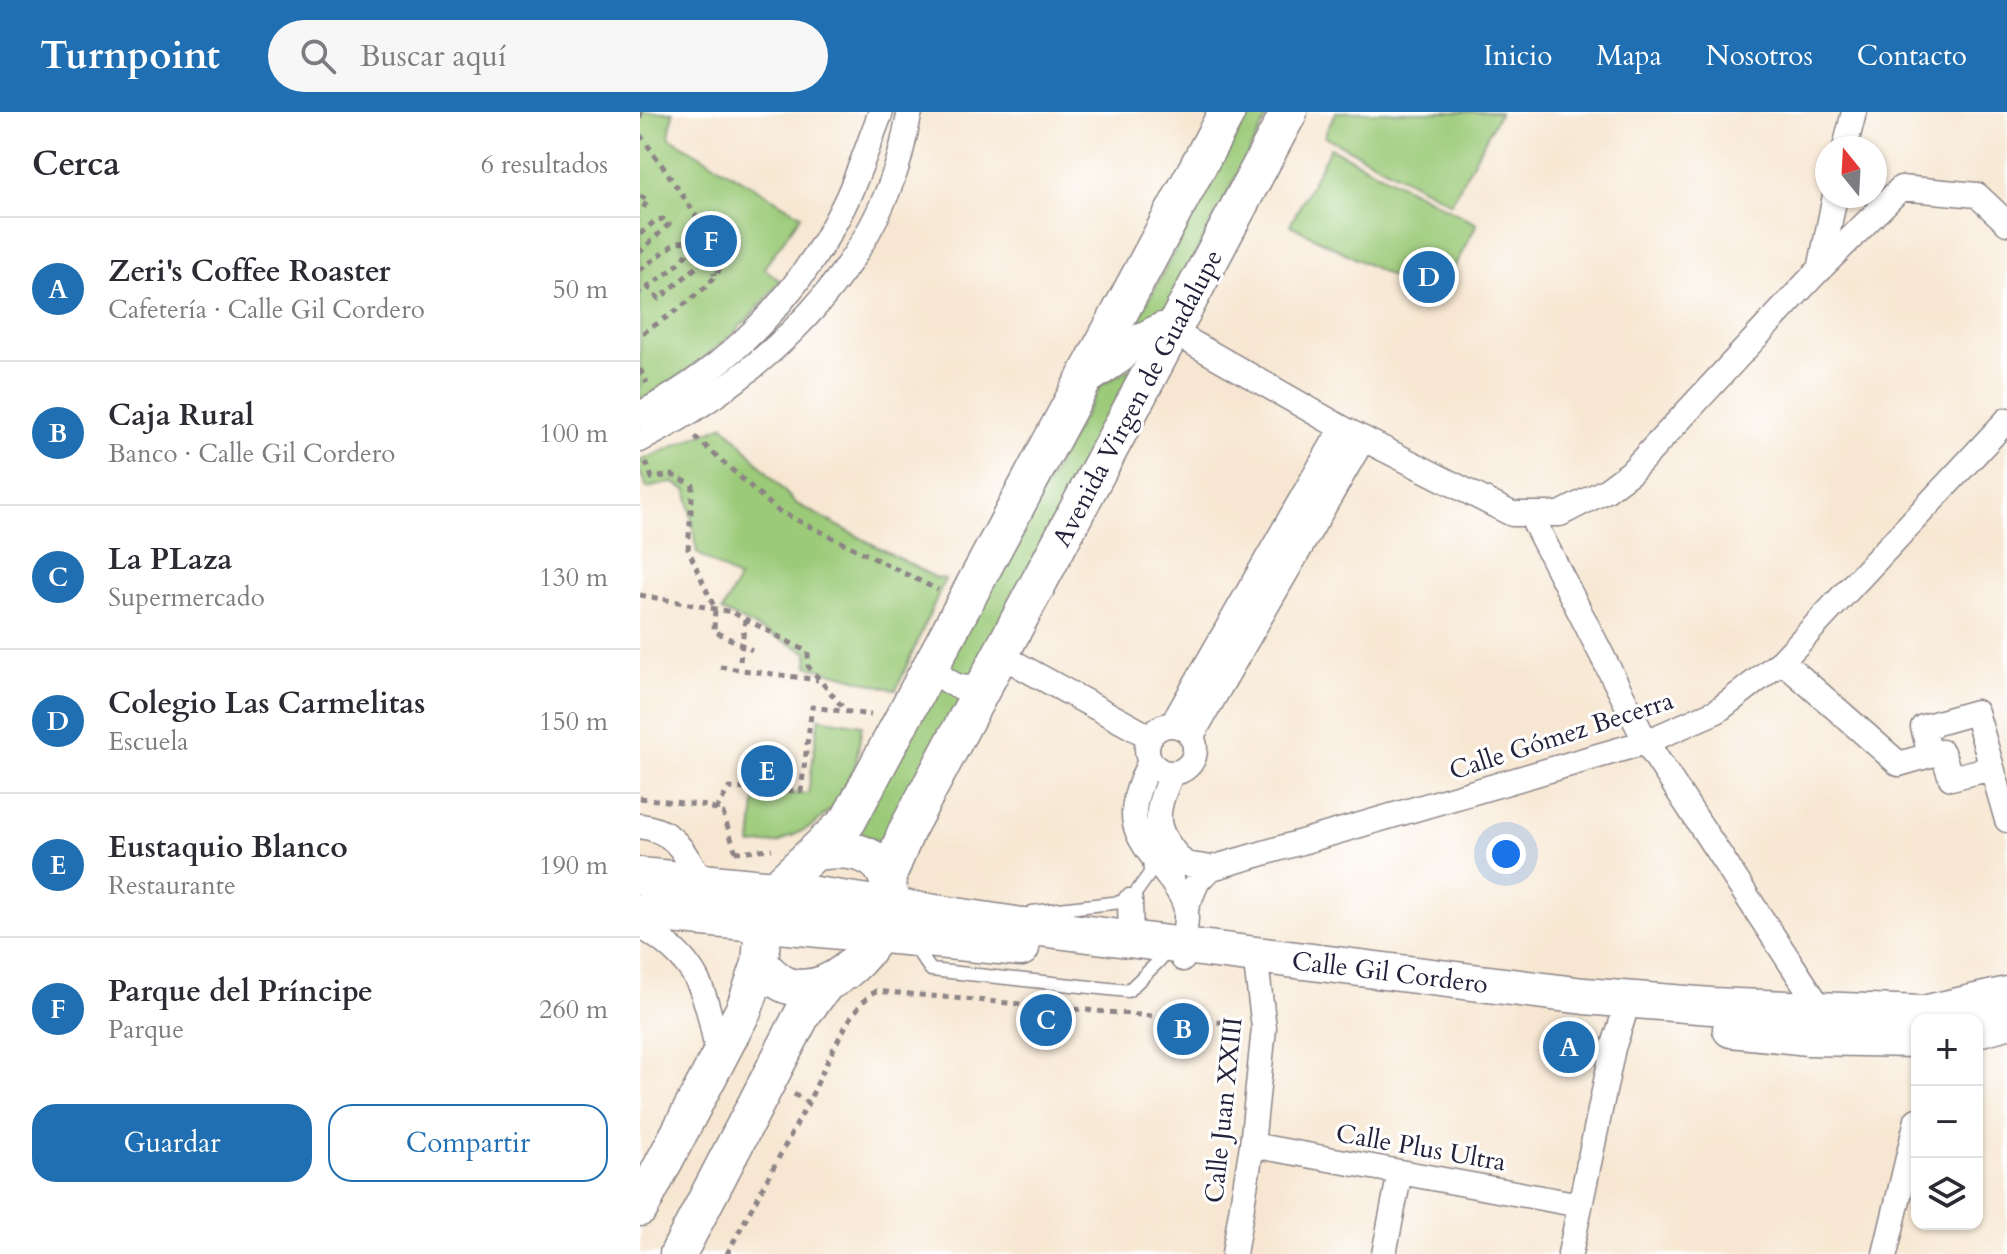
<!DOCTYPE html>
<html lang="es">
<meta charset="utf-8">
<style>
body{margin:0;font-family:Cardo,serif;background:#f7f7f7;color:#2b2b33}
.controls{position:absolute;right:24px;bottom:24px;display:grid;overflow:hidden;border-radius:16px;box-shadow:0 2px 6px #0004}
.controls button{width:72px;height:72px;display:grid;place-items:center;padding:0;border:0;border-bottom:2px solid #e1e1e2;background:#fff;color:#2b2b33;font:40px sans-serif}
.compass{position:absolute;left:1175px;top:24px;width:72px;height:72px;border-radius:50%;background:#fff;box-shadow:0 2px 6px #0004;rotate:342deg}
.you{position:absolute;left:866px;top:742px;width:28px;height:28px;margin:-20px;border:6px solid #fff;border-radius:50%;background:#1a73e8;box-shadow:0 0 0 12px #1a73e833}
.badge{display:grid;place-items:center;width:52px;height:52px;border-radius:50%;background:#1f6fb2;color:#fff;font-size:26px;font-weight:700}
.pin{position:absolute;translate:-50% -50%;border:4px solid #fff;box-shadow:0 2px 8px #0006}
.list{margin:0;padding:0;list-style:none}
h2{display:flex;justify-content:space-between;align-items:center;height:104px;margin:0;padding:0 32px;font-size:34px}
h2 small{font-size:26px;font-weight:400;color:#7c7c81}
.list li{display:grid;grid-template-columns:52px 1fr auto;gap:24px;align-items:center;box-sizing:border-box;height:144px;padding:0 32px;border-top:2px solid #e1e1e2}
.list b{display:block;font-size:30px;white-space:nowrap}
.list p{margin:0;font-size:26px;white-space:nowrap;color:#7c7c81}
.list em{font-size:26px;font-style:normal;color:#7c7c81}
.actions{display:flex;gap:16px;padding:24px 32px}
.actions a{flex:1;padding:18px 0;border:2px solid #1f6fb2;border-radius:24px;text-align:center;font-size:28px;color:#1f6fb2}
.actions .main{background:#1f6fb2;color:#fff}
.icon{flex:none;width:44px;height:44px;fill:none;stroke:currentColor;stroke-width:2;stroke-linecap:round;stroke-linejoin:round}
.map{position:relative;flex:none;width:1367px;height:1142px;overflow:hidden}
header{display:flex;align-items:center;gap:48px;box-sizing:border-box;height:112px;padding:0 40px;background:#1f6fb2;color:#fff}
header strong{font-size:38px}
nav{display:flex;gap:44px;margin-inline-start:auto;font-size:28px}
.search{width:560px;height:72px;background:#f7f7f7;display:flex;align-items:center;gap:20px;box-sizing:border-box;padding:0 28px;border-radius:44px;color:#7c7c81;font-size:30px}
main{display:flex}
aside{flex:1;background:#fff}
.map>svg:first-child{display:block}
</style>
<header>
<strong>Turnpoint</strong>
<div class="search"><svg class="icon" aria-label="search" viewBox="0 0 24 24"><circle cx="10" cy="10" r="6"/><path d="M15 15l6 6"/></svg>Buscar aquí</div>
<nav><a>Inicio</a><a>Mapa</a><a>Nosotros</a><a>Contacto</a></nav>
</header>
<main>
<aside>
<h2>Cerca<small>6 resultados</small></h2>
<ul class="list">
<li><span class="badge">A</span><div><b>Zeri's Coffee Roaster</b><p>Cafetería · Calle Gil Cordero</p></div><em>50 m</em></li>
<li><span class="badge">B</span><div><b>Caja Rural</b><p>Banco · Calle Gil Cordero</p></div><em>100 m</em></li>
<li><span class="badge">C</span><div><b>La PLaza</b><p>Supermercado</p></div><em>130 m</em></li>
<li><span class="badge">D</span><div><b>Colegio Las Carmelitas</b><p>Escuela</p></div><em>150 m</em></li>
<li><span class="badge">E</span><div><b>Eustaquio Blanco</b><p>Restaurante</p></div><em>190 m</em></li>
<li><span class="badge">F</span><div><b>Parque del Príncipe</b><p>Parque</p></div><em>260 m</em></li>
</ul>
<div class="actions"><a class="main">Guardar</a><a>Compartir</a></div>
</aside>
<div class="map">
<svg width="1367" height="1142" viewBox="0 0 1367 1142">
<rect width="100%" height="100%" fill="#fff"/>
<filter id="ink" filterUnits="userSpaceOnUse"><feTurbulence type="fractalNoise" baseFrequency=".0125" numOctaves="2"/><feDisplacementMap in="SourceGraphic" scale="16" xChannelSelector="R" yChannelSelector="G"/><feConvolveMatrix kernelMatrix="1 2 1 2 8 2 1 2 1" color-interpolation-filters="sRGB"/></filter>
<filter id="wash" filterUnits="userSpaceOnUse"><feTurbulence type="fractalNoise" baseFrequency=".006" numOctaves="4" result="noise"/><feDisplacementMap in="SourceGraphic" scale="32" xChannelSelector="R" yChannelSelector="G"/><feGaussianBlur stdDeviation="1.8" result="paint"/><feColorMatrix in="noise" values="0 0 0 0 0 0 0 0 0 0 0 0 0 0 0 0 0 1.4 0 .05"/><feComposite in="paint" operator="in"/></filter>
<g filter="url(#wash)">
<rect width="100%" height="100%" fill="#f7e7d2"/>
<path fill="#9bca78" stroke="#5e765a" stroke-width="2" d="M0 0H33L29 25 161 103 124 156 140 169C100 222 57 255 0 288Z
M609 0H630L524 202 493 217Z
M696 0H860L811 91 684 24Z
M690 36 837 112 797 188 650 113Z
M501 251 251 737 233 726 214 722 461 273Z
M84 313 155 391 296 466 305 467 256 578 168 554 167 540 82 499 99 467 57 441 47 378 32 370 7 376 0 361V349Z
M179 606 222 613 212 676 174 713 138 731 111 733 116 681 168 682Z"/>
</g>
<g filter="url(#ink)">
<g fill="none" stroke-linecap="round" stroke-linejoin="round">
<defs>
<path id="lane" d="M392 800 490 789 510 761 509 745
M273 833 291 858 488 879 520 848"/>
<path id="street" d="M1205 36 1214 0
M1180 158 1195 84
M449 270 482 248 501 223 521 213 702 316 872 402H920L967 378 991 360 1172 165 1261 76 1337 83 1367 111
M0 302C89 256 161 182 205 91 219 62 229 30 241 0
M0 328C110 272 214 180 255 60 262 41 265 20 270 0
M891 404 1006 630 1182 899
M294 544 295 558C311 574 323 580 345 573
M362 544 510 625
M1142 549 1259 652 1290 643 1283 615 1336 600 1367 708
M532 613 702 316
M507 637a24 24 0 1 1 48 0a24 24 0 1 1-48 0Z
M551 625 723 327
M1290 643 1302 640 1311 666 1352 656
M510 649C481 711 493 719 532 770 537 777 545 789 546 798 547 813 542 830 543 847
M532 661C513 703 512 718 545 752L572 756
M0 714C37 719 44 741 62 770
M490 789 491 826
M546 796 558 768 572 756 1006 630 1077 599 1142 549 1367 308
M0 814C63 850 66 883 79 949
M612 1033 940 1093
M594 1142 612 1033 624 916 617 859
M744 1142 760 1060
M930 1142 973 936 983 906
M1245 1142 1277 1008"/>
<path id="primary" d="M0 764 135 777 376 813 944 884 1071 894 1283 902 1367 883
M248 764 267 718 649 0
M0 800 381 836
M120 852C128 860 138 871 149 874 228 895 314 719 176 740
M1091 917 1168 925 1277 927
M1337 917 1367 909
M0 1096 104 897 120 852 123 813 135 777 208 709 587 0
M38 1142 163 901 185 873"/>
</defs>
<use href="#lane" stroke="#8c8486" stroke-width="15"/>
<use href="#street" stroke="#8c8486" stroke-width="27"/>
<use href="#primary" stroke="#8c8486" stroke-width="39"/>
<path stroke="#8c8486" stroke-width="5" stroke-dasharray="6 6" stroke-linecap="butt" d="M0 6 1 0
M0 23C13 40 85 140 80 155 75 175 18 211 0 223
M0 84 8 88 0 101
M0 122 16 108 23 107 29 112 0 140
M50 129 65 119
M0 158 37 130 50 129C51 151 15 168 0 180
M7 174 19 187 65 148 73 152 74 163
M0 257 7 271
M55 325 137 398 298 478
M6 350 12 366 32 363 53 373 48 437 75 497 74 519 112 538
M0 483 92 500 168 540V554L205 598
M100 549 105 507
M80 555 178 568
M0 686 67 694 83 701 96 741
M76 698 89 676 161 679 172 595 231 603
M95 740 132 737
M154 982 168 991C183 961 208 895 236 879L600 912
M87 1142 168 991"/>
<use href="#lane" stroke="#fff" stroke-width="12"/>
<use href="#street" stroke="#fff" stroke-width="24"/>
<use href="#primary" stroke="#fff" stroke-width="36"/>
</g>
</g>
<g text-anchor="middle" stroke-width="6" stroke-linejoin="round" paint-order="stroke">
<g font-size="26" fill="#22223b" stroke="#fff">
<text transform="translate(497 286) rotate(-62)" y="9">Avenida Virgen de Guadalupe</text>
<text transform="translate(921 623) rotate(-18)" y="9">Calle Gómez Becerra</text>
<text transform="translate(750 860) rotate(7)" y="9">Calle Gil Cordero</text>
<text transform="translate(583 998) rotate(-84)" y="9">Calle Juan XXIII</text>
<text transform="translate(781 1035) rotate(10)" y="9">Calle Plus Ultra</text>
</g>
</g>
</svg>
<div class="controls">
<button>+</button>
<button>−</button>
<button><svg class="icon" aria-label="layers" viewBox="0 0 24 24"><path d="M12 4l9 5-9 5-9-5zM3 14l9 5 9-5"/></svg></button>
</div>
<svg class="compass" viewBox="-18 -18 36 36"><path d="M0-13l5 13h-10z" fill="#e53935"/><path d="M0 13l5-13h-10z" fill="#7c7c81"/></svg>
<div class="you"></div>
<div class="pin badge" style="left:929px;top:935px">A</div>
<div class="pin badge" style="left:543px;top:917px">B</div>
<div class="pin badge" style="left:406px;top:908px">C</div>
<div class="pin badge" style="left:789px;top:165px">D</div>
<div class="pin badge" style="left:127px;top:659px">E</div>
<div class="pin badge" style="left:71px;top:129px">F</div>
</div>
</main>
